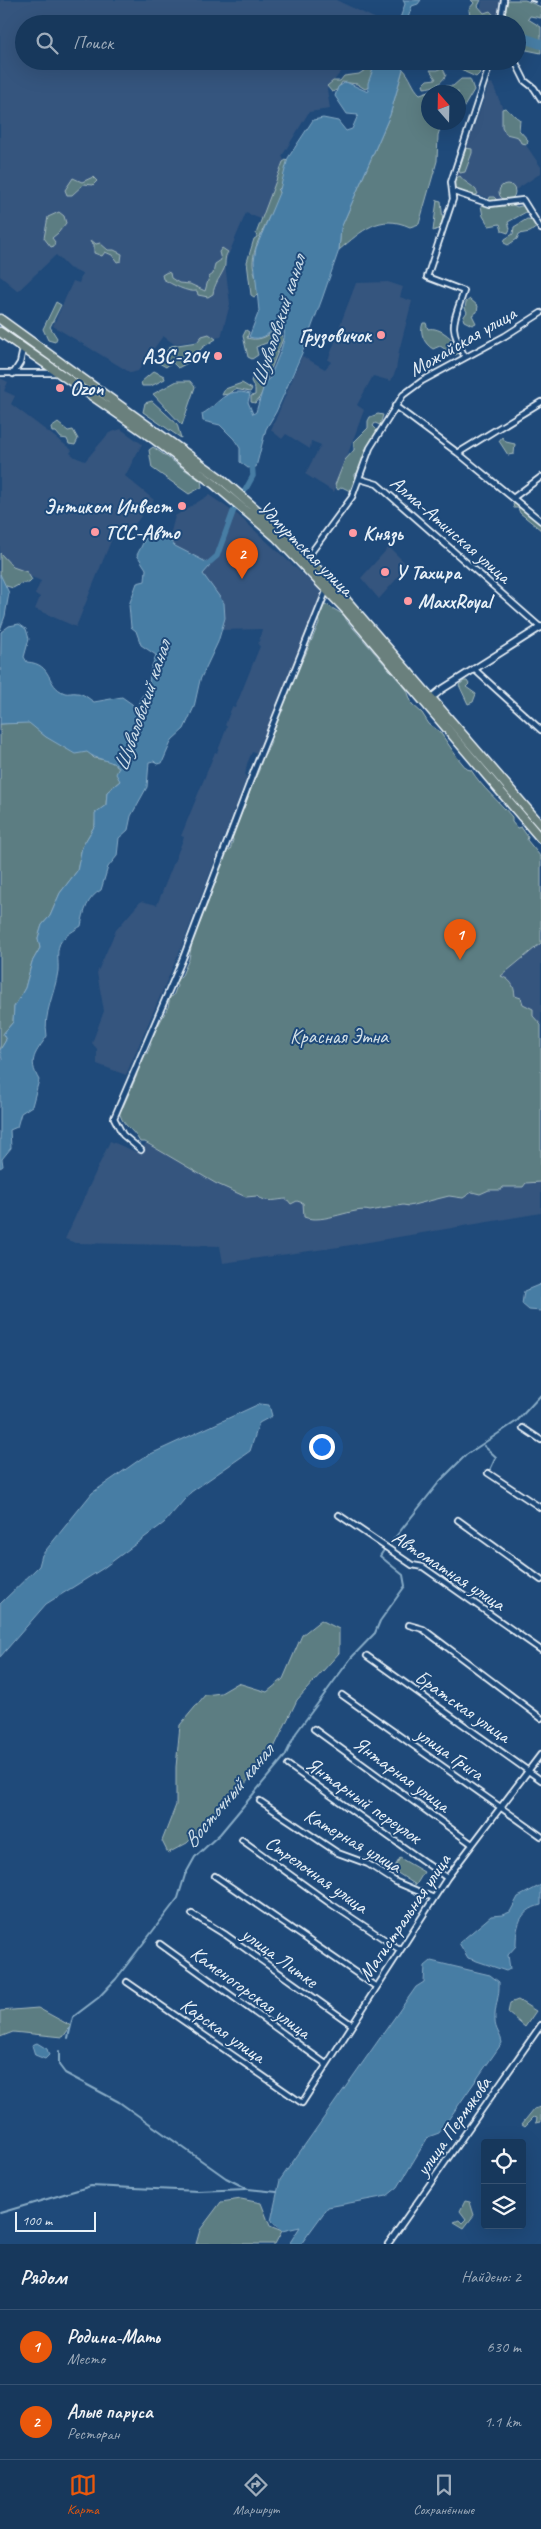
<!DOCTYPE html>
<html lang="ru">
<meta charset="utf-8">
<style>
body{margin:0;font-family:Caveat,sans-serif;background:#244365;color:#f1f3f6}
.controls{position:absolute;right:15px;bottom:15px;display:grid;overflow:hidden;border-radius:5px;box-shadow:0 5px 20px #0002}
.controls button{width:45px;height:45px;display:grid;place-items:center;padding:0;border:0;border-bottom:1px solid #365272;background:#17385c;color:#f1f3f6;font:25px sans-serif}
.compass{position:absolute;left:421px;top:85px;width:45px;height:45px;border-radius:50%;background:#17385c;box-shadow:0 5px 20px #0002;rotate:340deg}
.scale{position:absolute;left:15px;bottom:12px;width:81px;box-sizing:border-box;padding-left:5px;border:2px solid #e8f1f8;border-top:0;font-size:14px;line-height:18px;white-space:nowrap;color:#e8f1f8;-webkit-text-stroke:4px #1f4a7a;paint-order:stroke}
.you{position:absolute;left:321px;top:1446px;width:18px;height:18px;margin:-12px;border:4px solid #fff;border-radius:50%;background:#1a73e8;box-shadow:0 0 0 8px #1a73e833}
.badge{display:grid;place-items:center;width:32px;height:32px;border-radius:50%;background:#ea580c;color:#fff;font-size:16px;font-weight:700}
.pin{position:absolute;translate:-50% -41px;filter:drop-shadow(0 1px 2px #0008)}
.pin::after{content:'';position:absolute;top:26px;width:18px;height:15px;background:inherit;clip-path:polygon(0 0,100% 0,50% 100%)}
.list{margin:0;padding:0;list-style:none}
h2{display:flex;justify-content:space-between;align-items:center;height:65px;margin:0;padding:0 20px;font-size:21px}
h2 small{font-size:16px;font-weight:400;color:#9eacbb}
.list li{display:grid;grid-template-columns:32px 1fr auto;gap:15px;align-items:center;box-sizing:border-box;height:75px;padding:0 20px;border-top:1px solid #365272}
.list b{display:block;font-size:19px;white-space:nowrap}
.list p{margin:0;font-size:16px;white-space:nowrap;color:#9eacbb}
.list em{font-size:16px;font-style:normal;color:#9eacbb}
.icon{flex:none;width:28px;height:28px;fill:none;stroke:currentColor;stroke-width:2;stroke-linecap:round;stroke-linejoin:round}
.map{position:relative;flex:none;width:541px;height:2244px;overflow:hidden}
.search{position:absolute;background:#17385c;box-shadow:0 5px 20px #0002;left:15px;right:15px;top:15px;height:55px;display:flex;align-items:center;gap:12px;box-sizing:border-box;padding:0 18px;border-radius:28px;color:#9eacbb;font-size:19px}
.sheet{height:215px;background:#17385c}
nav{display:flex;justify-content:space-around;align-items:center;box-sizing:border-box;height:70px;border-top:1px solid #365272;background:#17385c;font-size:14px;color:#9eacbb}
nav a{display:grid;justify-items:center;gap:2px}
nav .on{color:#ea580c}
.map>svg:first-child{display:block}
</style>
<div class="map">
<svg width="541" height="2244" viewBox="0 0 541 2244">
<rect width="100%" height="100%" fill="#1f4a7a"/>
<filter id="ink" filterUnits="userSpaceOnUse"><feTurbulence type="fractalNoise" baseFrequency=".02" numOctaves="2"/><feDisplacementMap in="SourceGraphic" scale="10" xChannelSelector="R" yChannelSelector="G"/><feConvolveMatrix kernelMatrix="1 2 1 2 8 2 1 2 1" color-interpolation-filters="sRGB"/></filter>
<g filter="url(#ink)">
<path fill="#34547e" d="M0 0H336L387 24H24V61H350L327 89 330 109 309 112 282 156 284 160 263 220 246 213 225 263 230 304 221 337 174 344 163 336 138 371 131 373 53 326 73 281 79 283 82 274 69 268 56 255 18 291 0 276Z
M482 0H502L498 24H478Z
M492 83 506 116 541 167V173L505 197 495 200 458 189 454 185 489 84Z
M388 282 403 287 400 297 412 301 399 351 396 370 391 381 373 376 357 405 364 410 334 492 305 474 321 445 311 441 310 449 286 434 282 439 271 430 302 356 325 369 331 362 328 360 336 339 341 341 342 335 337 333 356 283Z
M0 378 8 382 4 391 15 396 11 404 72 450 70 453 75 457 85 461 109 433 121 429 142 444 125 476 154 500 135 524 125 528 117 526 76 627 35 609 40 597 35 594 41 581 12 569 0 556Z
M209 495 238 515 318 588 321 594 257 754 252 752 247 764 245 776 247 777 182 946 126 1075 97 1064V1049L92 1043 104 1011 97 973 116 930 141 901 157 905 184 837 181 836 215 752 217 753 227 727 225 725 232 707 235 708 260 646 258 645 262 629 221 630 225 618 224 603 203 574 210 566 175 546 169 539 175 516Z
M389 547 408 566 379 599 361 578Z
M541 942V1032L497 979Z
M110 1141 139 1153 146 1143 241 1195 541 1181V1213L339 1247 223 1263 220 1246 75 1243 65 1239Z"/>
<path fill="#5b7d82" stroke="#a2b7bd" d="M471 0H481L478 6 484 13 490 11 499 21 498 24H461L470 19 469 9 474 3Z
M508 0H525L541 7V18L530 16 528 19 541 27V41L517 34V24H502Z
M517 35H521L541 43V53L517 48Z
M458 61H482V65L475 67 480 73 476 77 465 72 457 65Z
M371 66 376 69 371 86 365 89 357 84 342 82 337 90 332 92 327 86 333 81H340L344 76 359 74Z
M442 67 446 75C441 84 434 87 424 88L423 84 427 80 436 79 430 70H438Z
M403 69C411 77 412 87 420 94L444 86H453L461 79H470L474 90 461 112 459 110 458 92H428V122L442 123 438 135 437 161 419 224 410 227C379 213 362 231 339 250L341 228 390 115Z
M505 108 520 120 519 130 528 140 527 144 521 143 518 137 506 134 502 127V109Z
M466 148 472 149V153L465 172 460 173 459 170Z
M286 160 288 162 283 185 278 190 280 195C272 212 252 246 253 264 254 275 258 283 259 294L254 297 251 295 247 262 254 239 257 237 256 234 283 162Z
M460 176C465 184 475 185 478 194L473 196 457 190 454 186 456 178Z
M93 177 97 181 93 185 84 184 72 195H67L65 190 73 178 82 182Z
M499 192a8 8 0 1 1 16 0a8 8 0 1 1-16 0Z
M490 197H494L500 203H509L517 207 525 205 526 212 508 222 510 229 508 233 502 231 500 224 489 226 483 216 481 206 487 204Z
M437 200 441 201 443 221 440 228 433 231Z
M59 212 64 216 66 223 58 233 52 238 55 242 54 246 51 247 44 238 48 217Z
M527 219 534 220 537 227 530 232 519 234 517 239 508 245 504 243 505 239 513 234 514 227Z
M91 240 96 244 100 243 108 250H114L122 254 121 261 117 262 112 255 105 252 102 256 94 253V244L90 242Z
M222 248 228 252C223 258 227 265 223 271 219 279 214 285 213 294L208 297 198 295 197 291C188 293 171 284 163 279L162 275 167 272 170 273 171 278 179 283 190 284 205 291 209 277 213 274 215 264 221 260 219 252Z
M470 299 478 306 477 312 472 315 476 323 472 325 464 321 463 318 467 312 465 308 466 302Z
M56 302 61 305 50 327 57 338 55 342 48 340 43 329Z
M423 323H426L428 329C440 326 457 341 460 353L455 355 451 350 448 351 440 346 433 349C424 344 419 332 423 323Z
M246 330 249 332 247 338C257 341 267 338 274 330L276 331 269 342 256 347 258 355 252 359 248 357 243 336Z
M209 334 216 339 203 347 189 362 178 368 172 362 166 367 157 362 171 346 197 342 202 336Z
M281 334 283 339 267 379 263 381C265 390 261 396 255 403L251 402V396L255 395V389L251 381 254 373 264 371 276 336Z
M154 371 164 376 165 379 151 386H142L141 382Z
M177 381H190L195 387 182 425 153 394Z
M242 383 252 389 250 392 235 389 228 394 222 395 225 389Z
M152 401 177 424 181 438 143 412 145 403Z
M378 414 383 415 380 425 375 423 373 426 377 430 365 452 359 472 355 474V486L350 491 342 487 338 490 335 485 345 460 354 450V442L368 428V421L370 417Z
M58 423 68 431 73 430 78 439 75 445 69 444 67 439 61 438 56 432H52L51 428Z
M502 437 506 442 515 444 514 454 508 455 499 441Z
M153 447 201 481 202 487 189 494 152 468 149 450Z
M517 503 519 508H522L541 523V530L520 513 518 508H514L513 504Z
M0 553 13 567 27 572 32 580 29 583H22L13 588 3 585 0 577Z
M327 605 344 615 347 621 407 690 412 704 422 713 429 724 440 732 457 757 467 769 471 770C483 789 498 800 512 817V822L517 828 521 827 528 837 527 840 541 857V943L501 976C511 980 514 985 515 996L521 998 523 1004 533 1009V1016L541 1025V1182L526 1183 523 1187H503L501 1190H489L480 1194 472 1192 463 1198 449 1196 409 1206 403 1205 370 1211C355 1206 323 1225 304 1217L303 1203 297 1201 291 1204 287 1199C278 1199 267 1204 257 1196L246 1197 215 1183 145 1142H140C133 1128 120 1125 119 1109L123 1107 137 1075 136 1071 144 1054H147L151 1044 150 1041 168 1007 170 997 173 996 177 986 175 982 182 975 189 959 193 937 208 903 214 883 217 880 218 872 226 851 230 850 233 840 231 836C236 823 255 791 249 780L254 775 256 777 260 768 257 765 262 754 266 753 271 741 269 736 279 711H283L282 704 300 660 304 658 319 623 318 617 323 606Z
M464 681H467L469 684 466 687 476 694 473 702 468 704 459 685Z
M29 722 46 737 87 751 94 758 111 761 119 767 120 781 107 792 106 805 96 813 95 825 82 847 77 871 60 893 50 916 42 925 38 938 40 948 32 962 25 988 14 1007 13 1022 3 1034 6 1040 0 1050V724Z
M321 1620 339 1629V1653L297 1700 268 1760 187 1843 168 1853 162 1841 176 1805V1767L180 1725 205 1695 221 1693 238 1683 267 1692 283 1679 302 1635Z
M400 1858 424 1872 416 1885 393 1870Z
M518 2000 536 2011 525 2027 508 2013 510 2003Z
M38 2008 71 2026 63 2037 13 2032 0 2037V2011Z
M541 2107V2122L536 2123 537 2118 534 2117 525 2126 522 2124 534 2109Z
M241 2199 261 2203 270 2226 282 2231 275 2244H196L200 2230 221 2202Z
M465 2201 470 2202 474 2215 464 2228 454 2222 459 2220 462 2223 466 2219 460 2211Z"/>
<path fill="#477da4" stroke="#87abc6" d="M403 0H421L418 4 412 6 406 24H398L405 4Z
M376 61H397L403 69 390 115 341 228 339 250 322 299 302 353 276 412 266 429 256 467 248 468 240 462V448L234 439 220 425 203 421 202 414C220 404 225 386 250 394L248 402 253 414 256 412 265 382 270 378C274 364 289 339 283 326L275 327C268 335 261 341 249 337L259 311 254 261 256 248 279 193 288 158 313 120 323 118 338 121 346 131 352 129 358 115 347 114 335 96 338 87 346 82 368 92V83Z
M153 536 169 539 175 546 208 563 210 566 203 574 224 603 225 618 218 642 200 680 194 707 184 729 172 740 162 763 157 764 154 761 149 762 147 787 131 816 128 830 119 838 117 856 108 867 101 890C87 898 84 911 81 926 75 930 66 935 62 940 55 949 59 961 58 971 55 994 43 1013 47 1036 36 1053 27 1059 39 1080L32 1106 21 1113 17 1127 10 1130 11 1148 2 1159 3 1166 0 1168V1062L2 1060 0 1050 6 1040 3 1034 13 1022 14 1007 25 988 32 962 40 948 38 938 42 925 50 916 60 893 77 871 82 847 95 825V813L106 805 107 792 120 781 116 774 119 767C108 758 97 761 87 752L75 754 46 737 29 723 0 724 1 632 9 626 19 624 26 629 29 639 24 657 27 662C54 664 45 686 65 693 68 694 73 692 77 693 83 693 89 699 94 702L122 697 132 704 135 709 139 707 140 699 149 687 150 672 156 655 141 645 136 631 131 627 129 605 137 583 145 581 146 569 137 555 145 539Z
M0 574 9 593 5 616 0 630Z
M541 1284V1311L529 1310 522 1304 524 1291Z
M259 1404 269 1405 272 1416 259 1423 250 1451 191 1492 164 1523 102 1569 46 1604 0 1657V1604L39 1566 42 1555 92 1493 142 1458Z
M541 1885V1905C519 1910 516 1927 516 1946L508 1955 510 1969 506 1971 468 1958 459 1943 491 1916 502 1915 510 1912 518 1897Z
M431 1961 490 1975 499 1982C500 1997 494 2007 495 2021 495 2029 501 2035 502 2043L439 2133 428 2137 398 2187 387 2196 328 2207 301 2244H289L300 2227 282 2231 271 2221 280 2180 416 1987 424 1982 425 1966Z
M37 2043 47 2049 49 2055 45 2059 35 2055 32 2045Z"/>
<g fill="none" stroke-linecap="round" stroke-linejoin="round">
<path stroke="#87abc6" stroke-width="2" d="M484 1446 496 1457 490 1470
M390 1544 440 1481 466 1455 517 1421 541 1395
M68 2038 73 2017 98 1998 116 1979 178 1898 185 1875 195 1857 220 1834 285 1756 296 1733 351 1658 375 1633 380 1621 405 1586 403 1575 380 1556 384 1550
M59 2051V2065L65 2073 119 2102 226 2178 248 2189 277 2192
M0 2213 91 2186 198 2191 246 2189"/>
<path stroke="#477da4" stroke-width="5.5" d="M202 569 217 556 233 512 253 476 252 461"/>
<path stroke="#477da4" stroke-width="10" d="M517 36 541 44"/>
<defs>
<path id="minor" d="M500 24 504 0
M515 61 525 81 534 88 541 99
M454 192 490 204 523 200 541 229
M465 357C448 325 453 324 464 291L427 277 453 199 451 182 491 61
M0 373H56
M13 374 20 363 23 349
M395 406 458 453 541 521
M458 453 541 402
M360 479 377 484 541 628
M513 498 541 477
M307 558 352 497 370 448 403 395 422 381 505 336 541 313
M474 669 541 730
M141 1150 123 1135 114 1118 183 958 254 771 327 589
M523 1428 541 1440
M488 1473 541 1508
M339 1515 412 1565 423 1567 541 1650
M458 1520 541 1580
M409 1625 423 1629 541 1718
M367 1656 541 1780
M342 1695 541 1836
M314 1729 472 1844
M288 1765 447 1878
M260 1801 338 1853 368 1864 396 1882 434 1898
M242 1840 328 1902 399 1949
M215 1876 375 1986
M192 1914 226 1935 351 2024
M160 1944 326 2064
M127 1982 302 2103 447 1878 541 1754
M388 2244 541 2025"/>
<path id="tertiary" d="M425 703 441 690 541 627"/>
<path id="primary" d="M0 319 220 478 282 532 341 594 541 825
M0 332 147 434 214 484 276 537 345 609 541 839"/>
</defs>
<use href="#minor" stroke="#e8f1f8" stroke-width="8"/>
<use href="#tertiary" stroke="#e8f1f8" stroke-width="9"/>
<use href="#primary" stroke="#e8f1f8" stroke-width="11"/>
<use href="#minor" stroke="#1f4a7a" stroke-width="4.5"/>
<use href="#tertiary" stroke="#1f4a7a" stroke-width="5.5"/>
<use href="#primary" stroke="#6a807d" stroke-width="8"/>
<path stroke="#e8f1f8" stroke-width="2" stroke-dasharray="8 4" stroke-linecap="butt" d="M529 0 541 4"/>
</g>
</g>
<g fill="#ff9aa2" stroke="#1f4a7a" stroke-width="2">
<circle cx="381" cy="335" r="5"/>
<circle cx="218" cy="356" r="5"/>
<circle cx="60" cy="388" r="5"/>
<circle cx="182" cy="506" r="5"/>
<circle cx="95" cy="532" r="5"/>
<circle cx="353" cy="533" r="5"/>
<circle cx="385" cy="572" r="5"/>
<circle cx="408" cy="601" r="5"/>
</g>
<g text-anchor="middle" stroke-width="4" stroke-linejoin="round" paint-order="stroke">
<g font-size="20" font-weight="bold" fill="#e8f1f8" stroke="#1f4a7a" text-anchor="start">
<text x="371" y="342" text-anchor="end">Грузовичок</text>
<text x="208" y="363" text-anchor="end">АЗС-204</text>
<text x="70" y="395">Ozon</text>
<text x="172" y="513" text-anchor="end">Энтиком Инвест</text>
<text x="105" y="539">ТСС-Авто</text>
<text x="363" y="540">Князь</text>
<text x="395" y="579">У Тахира</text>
<text x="418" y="608">MaxxRoyal</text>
</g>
<g font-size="20" fill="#e8f1f8" stroke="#1f4a7a">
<text transform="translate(462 341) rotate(-30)" y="7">Можайская улица</text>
<text transform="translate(451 529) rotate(41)" y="7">Алма-Атинская улица</text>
<text transform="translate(306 548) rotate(45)" y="7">Удмуртская улица</text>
<text transform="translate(449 1570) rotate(33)" y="7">Автоматная улица</text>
<text transform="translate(463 1706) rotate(35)" y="7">Братская улица</text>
<text transform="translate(450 1753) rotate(35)" y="7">улица Грига</text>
<text transform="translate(402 1774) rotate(36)" y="7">Янтарная улица</text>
<text transform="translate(364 1800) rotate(35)" y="7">Янтарный переулок</text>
<text transform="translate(353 1840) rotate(30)" y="7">Катерная улица</text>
<text transform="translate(317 1874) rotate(35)" y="7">Стрелочная улица</text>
<text transform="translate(404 1917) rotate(-56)" y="7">Магистральная улица</text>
<text transform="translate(280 1957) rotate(36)" y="7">улица Литке</text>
<text transform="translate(251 1992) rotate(36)" y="7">Каменогорская улица</text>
<text transform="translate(223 2030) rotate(35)" y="7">Карская улица</text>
<text transform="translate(453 2126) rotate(-55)" y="7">улица Пермякова</text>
</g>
<g font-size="20" fill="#d3e0e6" stroke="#1f4a7a">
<text x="339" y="1043">Красная Этна</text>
</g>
<g font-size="21" font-style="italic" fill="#d0e0eb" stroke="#1f4a7a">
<text transform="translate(278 321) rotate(-72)" y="7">Шуваловский канал</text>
<text transform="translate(142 706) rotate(-71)" y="7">Шуваловский канал</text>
<text transform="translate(228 1796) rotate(-50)" y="7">Восточный канал</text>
</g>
</g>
</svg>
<div class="controls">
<button><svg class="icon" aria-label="locate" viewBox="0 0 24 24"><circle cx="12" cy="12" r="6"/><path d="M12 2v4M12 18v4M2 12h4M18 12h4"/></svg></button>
<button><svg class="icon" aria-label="layers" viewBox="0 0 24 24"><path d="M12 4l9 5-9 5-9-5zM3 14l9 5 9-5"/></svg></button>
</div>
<svg class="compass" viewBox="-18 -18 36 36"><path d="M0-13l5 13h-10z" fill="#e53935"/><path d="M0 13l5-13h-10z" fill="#9eacbb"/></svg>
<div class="scale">100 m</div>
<div class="you"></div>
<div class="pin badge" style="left:460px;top:960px">1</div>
<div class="pin badge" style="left:242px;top:579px">2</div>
<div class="search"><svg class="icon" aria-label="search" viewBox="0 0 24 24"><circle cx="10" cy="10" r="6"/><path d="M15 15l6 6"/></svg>Поиск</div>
</div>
<section class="sheet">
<h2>Рядом<small>Найдено: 2</small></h2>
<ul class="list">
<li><span class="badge">1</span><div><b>Родина-Мать</b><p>Место</p></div><em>630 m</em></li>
<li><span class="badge">2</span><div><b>Алые паруса</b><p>Ресторан</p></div><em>1.1 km</em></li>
</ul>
</section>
<nav>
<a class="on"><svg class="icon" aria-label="map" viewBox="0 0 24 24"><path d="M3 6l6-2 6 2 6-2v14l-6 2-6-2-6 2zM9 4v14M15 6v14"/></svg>Карта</a>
<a><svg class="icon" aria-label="directions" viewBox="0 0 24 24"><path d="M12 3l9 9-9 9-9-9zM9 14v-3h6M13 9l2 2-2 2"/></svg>Маршрут</a>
<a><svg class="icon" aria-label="saved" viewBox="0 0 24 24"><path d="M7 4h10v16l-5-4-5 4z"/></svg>Сохранённые</a>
</nav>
